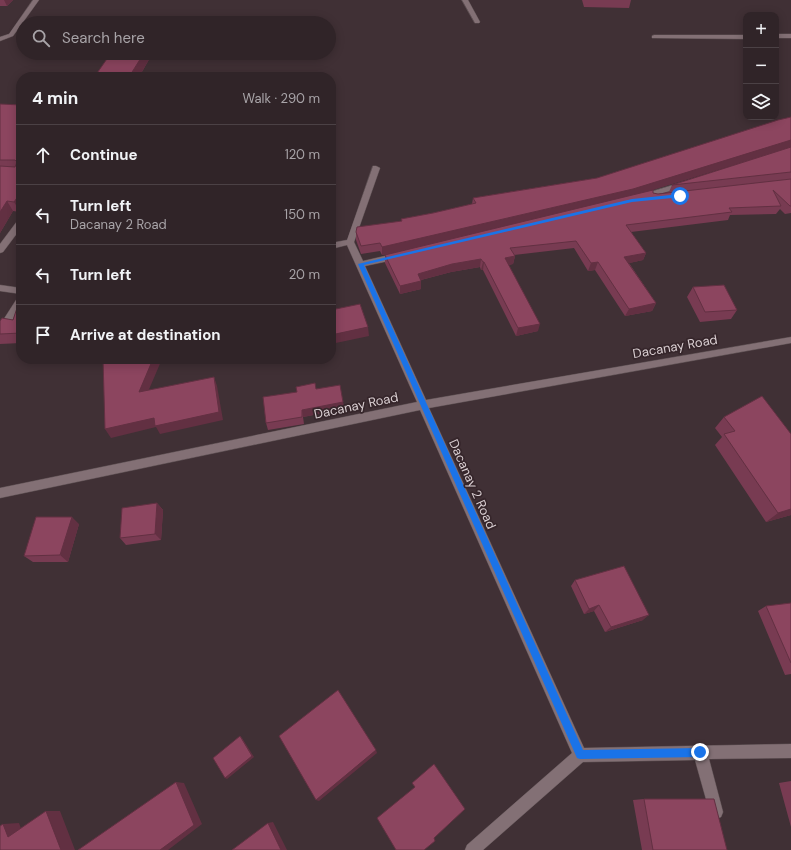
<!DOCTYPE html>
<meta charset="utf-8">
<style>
body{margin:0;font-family:"DM Sans",sans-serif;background:#3c3034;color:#f1f3f6}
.controls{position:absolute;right:12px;top:12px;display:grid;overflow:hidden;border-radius:8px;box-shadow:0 2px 10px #0003}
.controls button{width:36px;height:36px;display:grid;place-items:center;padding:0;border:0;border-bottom:1px solid #4b4145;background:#302428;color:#f1f3f6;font:20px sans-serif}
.stop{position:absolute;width:12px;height:12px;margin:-9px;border:3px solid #1a73e8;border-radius:50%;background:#fff}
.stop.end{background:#1a73e8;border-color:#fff;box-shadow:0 1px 4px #0008}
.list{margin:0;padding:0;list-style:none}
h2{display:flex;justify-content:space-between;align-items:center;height:52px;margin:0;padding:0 16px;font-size:17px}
h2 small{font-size:13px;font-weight:400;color:#a8a4a8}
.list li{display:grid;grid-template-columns:26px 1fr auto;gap:12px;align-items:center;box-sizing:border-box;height:60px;padding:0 16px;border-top:1px solid #4b4145}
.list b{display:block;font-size:15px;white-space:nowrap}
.list p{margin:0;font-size:13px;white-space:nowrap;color:#a8a4a8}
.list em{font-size:13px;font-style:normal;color:#a8a4a8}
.icon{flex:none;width:22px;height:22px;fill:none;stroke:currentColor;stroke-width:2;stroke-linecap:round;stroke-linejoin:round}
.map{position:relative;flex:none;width:791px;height:850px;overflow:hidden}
.search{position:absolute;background:#302428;box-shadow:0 2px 10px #0003;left:16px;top:16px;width:320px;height:44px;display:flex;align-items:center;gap:10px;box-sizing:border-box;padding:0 14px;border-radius:22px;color:#a8a4a8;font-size:15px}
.panel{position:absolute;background:#302428;box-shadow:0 2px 10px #0003;left:16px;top:72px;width:320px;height:292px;border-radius:16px}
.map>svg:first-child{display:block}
</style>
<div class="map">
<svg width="791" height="850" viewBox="0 0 791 850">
<rect width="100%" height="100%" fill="#403035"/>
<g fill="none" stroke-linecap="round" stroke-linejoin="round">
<defs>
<path id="minor" d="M33 0H39L13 36 0 41V37L9 34Z
M462 0H468L480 22 479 23H475Z
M776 34H791V38H776Z
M654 35H746V39L652 38V36Z
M373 166H376L380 168 354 242 363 261 398 253 402 256 398 259 365 266 426 400 791 337V343L429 408 584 748 791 744V758L709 759 723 812 721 817 716 819 711 817 695 760 583 762 483 850H465L467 845 572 753 420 410 0 498V488L417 402 347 245 331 249V243L347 240Z
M683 182 687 184 686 186 643 199 639 197 640 195Z
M21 219V228L3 252 0 253V244L18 220Z
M0 285 21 288V294L0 291Z
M21 296V306L3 335 0 336V325L18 297Z"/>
</defs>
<use href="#minor" stroke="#5c4f52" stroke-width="1"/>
<use href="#minor" fill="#837075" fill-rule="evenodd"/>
</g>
<path fill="#783b52" d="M0 0H13L7 6H0Z
M582 0H631L629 8 584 7Z
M151 56 139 77H96L95 76Z
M0 104 21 105 20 212 13 211 0 233Z
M791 117V147L642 193 658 194 669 192 672 185 791 147V213L785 214 780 209 776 214 730 215 728 220 631 232 646 253 643 260 629 263 656 303 652 311 625 316 595 270 588 271 574 248 514 255 515 256 513 264 508 265 538 331 516 336 483 270H481L480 267 451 272 421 280V289L400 294 385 263V255L489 230 382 255 380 251 361 254 356 240V232L401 221V219L433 213 472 204 473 198 597 178Z
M693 287 737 310 731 319 700 322 687 297Z
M21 307V343L0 344V321L13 320Z
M316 389 343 402 344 409 303 417 304 424 268 430 266 423Z
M724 417 791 434V515L766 522 715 445 722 437 715 428Z
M157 503 163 510 161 540 126 545 120 538Z
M79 524 68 562H33L24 556Z
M575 580 643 620 605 632 594 611 584 614 571 586Z
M791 603V674L785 675 758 611 766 606Z
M791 781V827L779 783Z
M644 799 727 850H642L633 800Z"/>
<path fill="#623042" d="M4 0H13L7 6Z
M144 53H150L151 56 139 77H129Z
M791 140V147L630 197 382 255V247Z
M21 192V211L20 212 14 202Z
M7 201 13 211 0 233V212Z
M646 253 643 260 621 265 624 257Z
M515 256 513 264 503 266 505 258Z
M481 259 480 267 451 272 417 281 418 274 452 264Z
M483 262H484L483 270H481Z
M598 262 595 270 588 271 591 263Z
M421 281V289L400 294V286Z
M656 303 652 311 625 316 629 309Z
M540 324 538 331 516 336 518 328Z
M368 327 369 336 331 344V335Z
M153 359H162L144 401 139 392Z
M214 377 217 386 223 420 160 434 156 427 111 438 105 429Z
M343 402 344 409 303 417 304 424 302 410Z
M157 503 163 510 161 540 155 534Z
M791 509V515L766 522 778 513Z
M72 517 79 524 68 562 60 555Z
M599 605 594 611 584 614 589 609Z
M649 615 643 620 605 632 611 627Z
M240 736 242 738 254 757 227 779 225 778Z
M376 750 377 753 319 801 316 800Z
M176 782 184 783 202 824 168 850H160Z
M46 811H60L75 850H61Z
M273 822 287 850H281L268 823Z
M19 823 24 837H8L3 824Z"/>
<path fill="#8c455f" stroke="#623042" d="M111 53H144L129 77 95 76Z
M0 104 21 105V192L14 202 7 201 0 212V166L15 167 17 162 15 160H0Z
M791 117V140L633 189 382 247 380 243 361 246 356 232 357 227 402 221 401 219 433 213 476 203 473 198 597 178 778 120Z
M791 147V172L672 185Z
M791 179V206H790L773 190 781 206 729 208 732 212 626 225 646 253 624 257 656 303 629 309 598 262 591 263 576 241 510 248 515 256 505 258 540 324 518 328 484 262H483L481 259 452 264 418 274 421 281 400 286 385 255 653 190V193L658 194Z
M724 285 737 310 705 312 693 287Z
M360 304 368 327 331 335V310Z
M21 307V333L0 334V321L2 318 13 320 17 308Z
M103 359H153L139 392 214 377 219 412 155 426 154 418 105 429Z
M315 383 316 389 340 385 343 402 302 410V417L266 423 263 397 297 392 296 387Z
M762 396 791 434V509L778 513 724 434 735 431 724 417Z
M157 503 155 534 120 538 122 508Z
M36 517H72L60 555 24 556Z
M624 566 649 615 611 627 599 605 589 609 575 580Z
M791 603V663L766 606Z
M338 690 376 750 316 800 279 736Z
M240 736 252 756 225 778 213 758Z
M434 764 465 809 434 838 435 841 424 850H396L377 818 415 787 412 783Z
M176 782 194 825 160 850H78Z
M644 799H714L727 850H653Z
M46 811 61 850H0V826L3 824 8 837Z
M268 823 281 850H232Z"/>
<path fill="#1a73e8" d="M680 194 682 195V197L632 202 364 265 583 750 700 748 704 749 705 752 704 755 700 757 580 759 577 758 358 264 632 199Z"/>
<g text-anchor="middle" stroke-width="3.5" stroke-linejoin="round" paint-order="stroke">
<g font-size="13" fill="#d9ced1" stroke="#36262b">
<text transform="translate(675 346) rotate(-10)" y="5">Dacanay Road</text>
<text transform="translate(356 405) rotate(-12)" y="5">Dacanay Road</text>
<text transform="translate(473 484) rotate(66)" y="5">Dacanay 2 Road</text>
</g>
</g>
</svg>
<div class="controls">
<button>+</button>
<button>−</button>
<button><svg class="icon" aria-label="layers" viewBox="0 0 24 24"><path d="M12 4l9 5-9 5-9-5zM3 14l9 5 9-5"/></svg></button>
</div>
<div class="stop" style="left:680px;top:196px"></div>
<div class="stop end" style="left:700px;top:752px"></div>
<div class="search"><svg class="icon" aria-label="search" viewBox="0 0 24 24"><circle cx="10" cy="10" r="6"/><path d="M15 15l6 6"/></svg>Search here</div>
<section class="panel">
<h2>4 min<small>Walk · 290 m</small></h2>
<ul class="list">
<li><svg class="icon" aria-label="ahead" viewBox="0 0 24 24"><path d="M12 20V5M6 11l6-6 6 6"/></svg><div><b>Continue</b></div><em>120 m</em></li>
<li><svg class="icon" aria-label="left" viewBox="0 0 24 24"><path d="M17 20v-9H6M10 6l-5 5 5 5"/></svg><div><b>Turn left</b><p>Dacanay 2 Road</p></div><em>150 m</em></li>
<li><svg class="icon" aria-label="left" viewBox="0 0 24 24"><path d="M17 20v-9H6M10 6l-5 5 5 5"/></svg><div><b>Turn left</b></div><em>20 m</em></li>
<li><svg class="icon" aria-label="arrive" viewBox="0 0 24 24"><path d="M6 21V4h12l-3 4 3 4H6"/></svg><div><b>Arrive at destination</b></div></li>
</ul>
</section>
</div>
